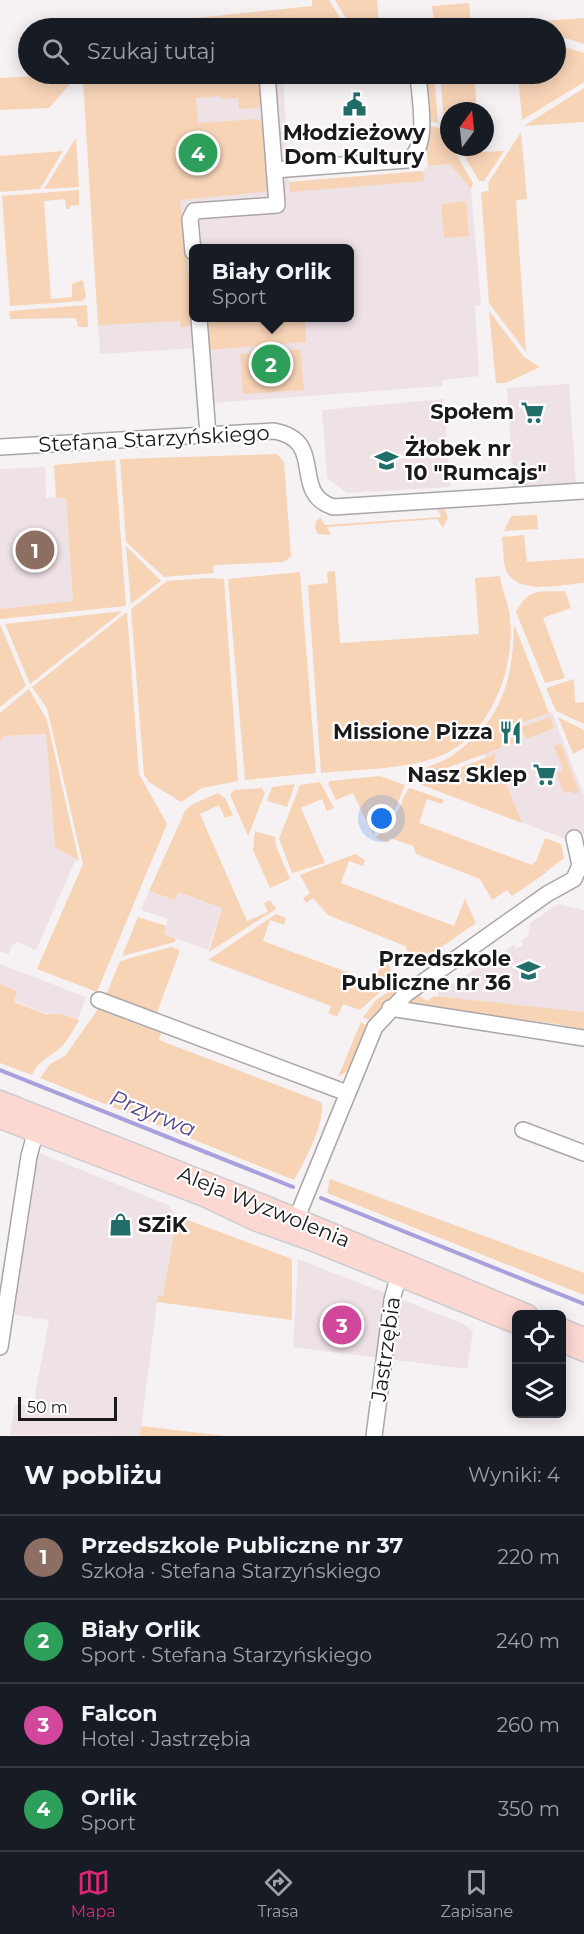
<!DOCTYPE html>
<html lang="pl">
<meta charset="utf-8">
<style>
body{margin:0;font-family:Montserrat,sans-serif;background:#242831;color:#f1f3f6}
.controls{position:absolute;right:18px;bottom:18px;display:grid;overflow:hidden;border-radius:9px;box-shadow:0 3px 15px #0003}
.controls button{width:54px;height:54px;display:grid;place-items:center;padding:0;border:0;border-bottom:2px solid #363941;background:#171b24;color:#f1f3f6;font:30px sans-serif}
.compass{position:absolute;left:440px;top:102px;width:54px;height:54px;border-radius:50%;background:#171b24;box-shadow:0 3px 15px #0003;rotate:15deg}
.scale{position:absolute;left:18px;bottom:15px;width:99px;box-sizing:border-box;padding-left:6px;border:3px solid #1b191a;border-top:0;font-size:16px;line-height:21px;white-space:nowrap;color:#1b191a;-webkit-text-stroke:4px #fff;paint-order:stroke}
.you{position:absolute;left:382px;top:819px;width:21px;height:21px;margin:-15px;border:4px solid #fff;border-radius:50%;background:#1a73e8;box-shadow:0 0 0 9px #1a73e833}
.badge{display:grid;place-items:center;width:39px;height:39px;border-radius:50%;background:#db2777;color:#fff;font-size:20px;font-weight:700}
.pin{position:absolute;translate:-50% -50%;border:3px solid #fff;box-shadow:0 2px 6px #0006}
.popup{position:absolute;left:189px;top:244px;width:165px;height:78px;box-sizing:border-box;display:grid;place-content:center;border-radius:9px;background:#171b24;filter:drop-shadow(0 2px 4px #0005);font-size:20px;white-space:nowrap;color:#9ea1a6}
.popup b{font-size:22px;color:#f1f3f6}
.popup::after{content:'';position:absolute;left:50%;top:100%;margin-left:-12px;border:12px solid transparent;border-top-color:#171b24}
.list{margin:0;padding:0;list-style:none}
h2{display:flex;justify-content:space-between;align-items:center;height:78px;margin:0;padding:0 24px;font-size:26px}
h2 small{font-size:20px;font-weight:400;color:#9ea1a6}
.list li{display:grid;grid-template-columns:39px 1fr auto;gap:18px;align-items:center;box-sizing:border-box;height:84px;padding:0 24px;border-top:2px solid #363941}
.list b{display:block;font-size:22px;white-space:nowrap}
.list p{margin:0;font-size:20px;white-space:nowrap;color:#9ea1a6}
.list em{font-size:20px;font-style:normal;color:#9ea1a6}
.icon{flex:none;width:33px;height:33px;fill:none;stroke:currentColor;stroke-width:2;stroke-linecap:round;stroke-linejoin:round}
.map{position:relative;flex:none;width:584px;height:1436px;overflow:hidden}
.search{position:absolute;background:#171b24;box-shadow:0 3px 15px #0003;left:18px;right:18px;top:18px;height:66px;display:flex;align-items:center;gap:15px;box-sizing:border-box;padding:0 21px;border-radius:33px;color:#9ea1a6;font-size:22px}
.sheet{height:414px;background:#171b24}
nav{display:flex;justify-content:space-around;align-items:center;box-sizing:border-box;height:84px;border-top:2px solid #363941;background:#171b24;font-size:16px;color:#9ea1a6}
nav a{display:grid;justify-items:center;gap:3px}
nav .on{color:#db2777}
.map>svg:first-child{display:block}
</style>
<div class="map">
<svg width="584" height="1436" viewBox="0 0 584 1436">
<rect width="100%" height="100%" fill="#f6f1f3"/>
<path fill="#efe2e6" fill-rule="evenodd" d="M147 74H283L289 182 423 171 428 166 450 164 471 189 481 305 475 306 479 376 443 380 442 386 213 403 197 348 100 354 83 79ZM193 248H349V318H193Z
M569 384 576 483 513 487 507 388Z
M444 399 450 487 347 493 327 478 322 410Z
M45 467 46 498 66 497 73 601 0 609V469Z
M552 712 584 796V834L566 839 507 817 484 754 507 746 501 730Z
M46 734 55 847 76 859 36 950 18 942 12 945 9 954 0 951V742L3 736Z
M149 891 175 900 178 892 222 908 208 950 163 934 168 919 141 910Z
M558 904 584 910V1012L438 997V993L514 945 516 949 523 945 521 941 528 936 530 923Z
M0 964 86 997 78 1019 63 1014 45 1013 14 1001 18 991 0 984Z
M37 1152 168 1205 177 1216 163 1297 158 1296 157 1302 140 1436 10 1435 15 1404 33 1406 49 1320 10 1314Z
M298 1259 464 1324 473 1331 467 1369 293 1347Z"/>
<path fill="#f8d4b7" d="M312 0H329L343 23 341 27 154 28 155 22 312 6Z
M335 0H377L379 24 350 25Z
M469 3 471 28H435L432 6Z
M584 18V44L556 35V28H535L516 23Z
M556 44 584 53V82L522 120 518 74H556Z
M71 74V83L49 108 0 110V78Z
M147 74H262L264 101 258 108 239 109 238 98 221 99 220 96 196 98 198 123 257 119 265 124 269 183 265 192 180 200 193 318 188 326 181 328 180 321 98 325 83 79Z
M422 74H434L438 123 425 120Z
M440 74H474L477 111H449V129L444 121Z
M584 88V122L524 126Z
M425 124 442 129 449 147H452L473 183 471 189 450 164 428 166Z
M521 132 527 199 516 200 526 352 489 303 481 192 489 191 488 183Z
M76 138 79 187 44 189Z
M459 147H479L480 152 504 151 484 181H479Z
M63 151 40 189 0 192V156Z
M423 171 424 181 290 192 289 182Z
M79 190V205L70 206V209H66L65 199 44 201 51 299 72 297V284L83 280 86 297 83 301 10 306 2 196Z
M466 201 469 236 444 238 441 204Z
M87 305 88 327H78L76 318 10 319 9 311Z
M489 311 524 357 540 367 506 383H496Z
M207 318H305L306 342 209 350Z
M300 349 304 390 243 394 240 354Z
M277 454 284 462 291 557 283 562 213 565 214 573 164 577 126 542 120 459Z
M115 460 126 606 0 619V609L73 601 66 498H56L54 465Z
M437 508 444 509 448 517 443 528 437 519 327 527 331 535 318 534 315 528 316 521 321 518 325 525 441 517Z
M537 515 538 529 504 531 511 516Z
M524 535 527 562 584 558V583C563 584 522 595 508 574 502 565 504 547 502 537Z
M126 546 161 581 131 604Z
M335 571 340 643 479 634 475 578 500 576C501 588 507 599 509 611 518 663 492 737 438 757 402 770 359 769 321 773L308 585 328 583 327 572Z
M300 572 316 773 245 780 228 579Z
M209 578 224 579 238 781 202 788 181 802 149 782 144 775 131 609 167 581Z
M565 591 571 608 543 618 565 678 545 683 516 612C529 587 540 592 565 591Z
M123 611 30 684 5 624Z
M127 612 139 774 167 824 97 992 37 969 83 864 47 708 32 687Z
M0 624 26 686 0 707Z
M514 624 549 713 502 730 505 741 520 735 522 740 412 781C426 762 436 767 453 755 502 720 513 681 514 624Z
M574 679 575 703 584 702V724L556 711 546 688Z
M29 689 47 720 79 861 55 847 46 734 4 736 0 742V713Z
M550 717 554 728 526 739 521 727Z
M558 717 584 730V748L573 754Z
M561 744 579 792 573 794 571 791 564 793 556 773 563 770 554 746Z
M495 754V768L490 771 493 780 499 778 502 784 506 783 522 823 419 784Z
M380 776 405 785 396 808 373 835 353 793 336 800 328 784 330 781Z
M320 782 334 808 327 811 322 799 301 808 325 863 292 873 279 839 300 785Z
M295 784 287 807 267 801 272 787Z
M262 788 265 793 248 836 230 795 234 790Z
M410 788 444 800 442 804 427 799 419 823 532 865 536 861 545 838 561 844 564 858 547 871 542 867 547 872 512 896 507 890 492 900 480 879 416 854 413 846 390 838 388 843 375 838C384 829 392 821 398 810 403 803 403 793 410 788Z
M218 793 225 798 233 815 225 818 219 805 200 814 247 921 268 912 264 903 270 900 276 909 209 952 222 908 178 892 175 900 149 891 185 811 193 804Z
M255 831 275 837 276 846 290 879 270 888 253 850Z
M355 854 365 860 363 866 349 861 341 883 454 926 465 899 476 923 426 958 421 951 410 958 405 946 328 915 313 898 306 903 303 898 310 893 300 875Z
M276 914 286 918 284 925 270 920 263 941 374 982 385 955 392 973V981L360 1010 343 1004 337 1017 328 1013 331 1006 208 960Z
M138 917 166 926 164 934 176 939 175 942 122 956Z
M171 947 180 950 157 1013 106 995 120 961Z
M0 984 17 991 14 1002 45 1014H63L79 1020C74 1028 70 1038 63 1045 53 1056 37 1061 32 1075L0 1063Z
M399 984 395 995 373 1020 363 1018 375 1001Z
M419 995 427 1001 434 996 584 1012V1030L557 1024 408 1006 407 1004Z
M98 1009 161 1033 159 1040 321 1102C328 1116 303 1166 294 1180L40 1078 50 1064 65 1056Z
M361 1022 369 1027 352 1068 338 1077Z
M330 1179 584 1273V1295L327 1193Z
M177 1216 292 1259V1320L157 1302 158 1296H163Z
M141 1426 226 1436H140Z"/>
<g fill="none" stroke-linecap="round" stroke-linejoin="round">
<path stroke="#a7a0dd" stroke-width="4" d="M0 1070 293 1187
M321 1198 584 1304"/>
<defs>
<path id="minor" d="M274 170 407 160C431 149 419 96 418 74
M193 252 190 219 194 211 277 205 267 74
M199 318 208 435
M0 447 274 431C328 441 289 492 333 507L584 491
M99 1000 347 1093
M390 1008 584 1038
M523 1130 584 1153
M293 1227 375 1027 406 994 547 894 574 879 580 865 574 838
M0 1347 29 1156 38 1123
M374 1436 392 1300 401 1266"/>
<path id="major" d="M0 1100 263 1204 528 1314
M0 1119 204 1197 257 1222 311 1241 516 1324
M562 1328 584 1337
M562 1343 584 1352"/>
</defs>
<use href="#minor" stroke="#aaa6a8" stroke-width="18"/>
<use href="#major" stroke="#cdcccd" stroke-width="21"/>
<use href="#minor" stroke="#fff" stroke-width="15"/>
<use href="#major" stroke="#fdd8d3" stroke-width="18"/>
</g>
<defs>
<symbol id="civic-bare" viewBox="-9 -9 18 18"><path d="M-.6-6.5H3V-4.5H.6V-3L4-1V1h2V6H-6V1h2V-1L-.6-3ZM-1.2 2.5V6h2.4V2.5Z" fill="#216d6a" stroke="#fff" stroke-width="2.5" paint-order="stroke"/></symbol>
<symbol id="supermarket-bare" viewBox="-9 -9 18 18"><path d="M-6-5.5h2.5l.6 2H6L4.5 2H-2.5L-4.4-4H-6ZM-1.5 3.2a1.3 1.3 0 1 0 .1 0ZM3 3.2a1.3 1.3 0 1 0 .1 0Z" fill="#216d6a" stroke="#fff" stroke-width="2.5" paint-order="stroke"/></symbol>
<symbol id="school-bare" viewBox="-9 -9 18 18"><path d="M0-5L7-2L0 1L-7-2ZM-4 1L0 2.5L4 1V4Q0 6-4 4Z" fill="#216d6a" stroke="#fff" stroke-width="2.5" paint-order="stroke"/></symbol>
<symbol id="restaurant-bare" viewBox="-9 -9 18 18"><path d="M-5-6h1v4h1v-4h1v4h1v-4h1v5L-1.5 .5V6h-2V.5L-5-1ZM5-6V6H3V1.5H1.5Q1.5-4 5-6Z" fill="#216d6a" stroke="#fff" stroke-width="2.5" paint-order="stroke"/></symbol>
<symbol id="shop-bare" viewBox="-9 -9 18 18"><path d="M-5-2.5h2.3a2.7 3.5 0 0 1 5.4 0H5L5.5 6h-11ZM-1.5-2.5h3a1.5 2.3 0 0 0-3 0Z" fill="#216d6a" stroke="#fff" stroke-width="2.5" paint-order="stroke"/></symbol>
</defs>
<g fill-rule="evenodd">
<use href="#civic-bare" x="338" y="88" width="33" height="33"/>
<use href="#supermarket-bare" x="516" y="396" width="33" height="33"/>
<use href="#school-bare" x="370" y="444" width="33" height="33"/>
<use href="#restaurant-bare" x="494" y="716" width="33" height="33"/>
<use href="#supermarket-bare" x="528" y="758" width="33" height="33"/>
<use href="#school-bare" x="512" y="954" width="33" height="33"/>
<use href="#shop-bare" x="104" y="1208" width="33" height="33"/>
</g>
<g text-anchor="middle" stroke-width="4.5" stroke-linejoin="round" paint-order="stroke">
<g font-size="21" font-weight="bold" fill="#1b191a" stroke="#fff" text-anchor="end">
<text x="354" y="140" text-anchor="middle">Młodzieżowy<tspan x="354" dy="24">Dom Kultury</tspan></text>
<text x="514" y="419">Społem</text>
<text x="405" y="456" text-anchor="start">Żłobek nr<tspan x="405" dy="24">10 "Rumcajs"</tspan></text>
<text x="493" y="739">Missione Pizza</text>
<text x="527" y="782">Nasz Sklep</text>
<text x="511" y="966">Przedszkole<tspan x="511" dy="24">Publiczne nr 36</tspan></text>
<text x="138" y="1232" text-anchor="start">SZiK</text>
</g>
<g font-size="21" fill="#1b191a" stroke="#fff">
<text transform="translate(154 439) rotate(-3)" y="7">Stefana Starzyńskiego</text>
<text transform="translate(264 1207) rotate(22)" y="7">Aleja Wyzwolenia</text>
<text transform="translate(386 1349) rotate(-82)" y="7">Jastrzębia</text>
</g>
<g font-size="22" font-style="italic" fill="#544590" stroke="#fff">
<text transform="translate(153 1113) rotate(22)" y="8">Przyrwa</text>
</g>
</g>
</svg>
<div class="controls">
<button><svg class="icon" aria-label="locate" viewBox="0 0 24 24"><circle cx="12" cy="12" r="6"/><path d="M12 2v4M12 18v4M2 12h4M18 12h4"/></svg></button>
<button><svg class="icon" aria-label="layers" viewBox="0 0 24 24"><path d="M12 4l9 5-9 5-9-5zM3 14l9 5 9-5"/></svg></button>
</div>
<svg class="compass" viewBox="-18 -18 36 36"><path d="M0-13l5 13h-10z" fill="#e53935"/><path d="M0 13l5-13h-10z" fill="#9ea1a6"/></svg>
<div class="scale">50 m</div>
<div class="you"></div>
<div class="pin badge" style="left:35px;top:550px;background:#8d6e63">1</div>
<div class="pin badge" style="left:271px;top:364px;background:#2e9e5b">2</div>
<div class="popup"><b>Biały Orlik</b>Sport</div>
<div class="pin badge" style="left:342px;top:1325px;background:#d1479c">3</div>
<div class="pin badge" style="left:198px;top:153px;background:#2e9e5b">4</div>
<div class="search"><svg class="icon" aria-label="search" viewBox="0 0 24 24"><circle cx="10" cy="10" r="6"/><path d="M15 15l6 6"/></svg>Szukaj tutaj</div>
</div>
<section class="sheet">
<h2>W pobliżu<small>Wyniki: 4</small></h2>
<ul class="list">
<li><span class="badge" style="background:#8d6e63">1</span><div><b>Przedszkole Publiczne nr 37</b><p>Szkoła · Stefana Starzyńskiego</p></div><em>220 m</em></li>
<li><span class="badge" style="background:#2e9e5b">2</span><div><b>Biały Orlik</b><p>Sport · Stefana Starzyńskiego</p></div><em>240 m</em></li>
<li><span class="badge" style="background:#d1479c">3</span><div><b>Falcon</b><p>Hotel · Jastrzębia</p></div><em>260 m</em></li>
<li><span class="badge" style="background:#2e9e5b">4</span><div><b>Orlik</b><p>Sport</p></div><em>350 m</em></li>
</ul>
</section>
<nav>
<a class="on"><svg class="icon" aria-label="map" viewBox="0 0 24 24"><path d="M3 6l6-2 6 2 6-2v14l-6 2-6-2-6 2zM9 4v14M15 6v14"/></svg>Mapa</a>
<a><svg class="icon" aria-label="directions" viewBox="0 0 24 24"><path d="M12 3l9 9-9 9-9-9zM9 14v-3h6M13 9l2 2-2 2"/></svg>Trasa</a>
<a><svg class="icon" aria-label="saved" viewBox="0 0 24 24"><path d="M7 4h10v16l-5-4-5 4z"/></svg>Zapisane</a>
</nav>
